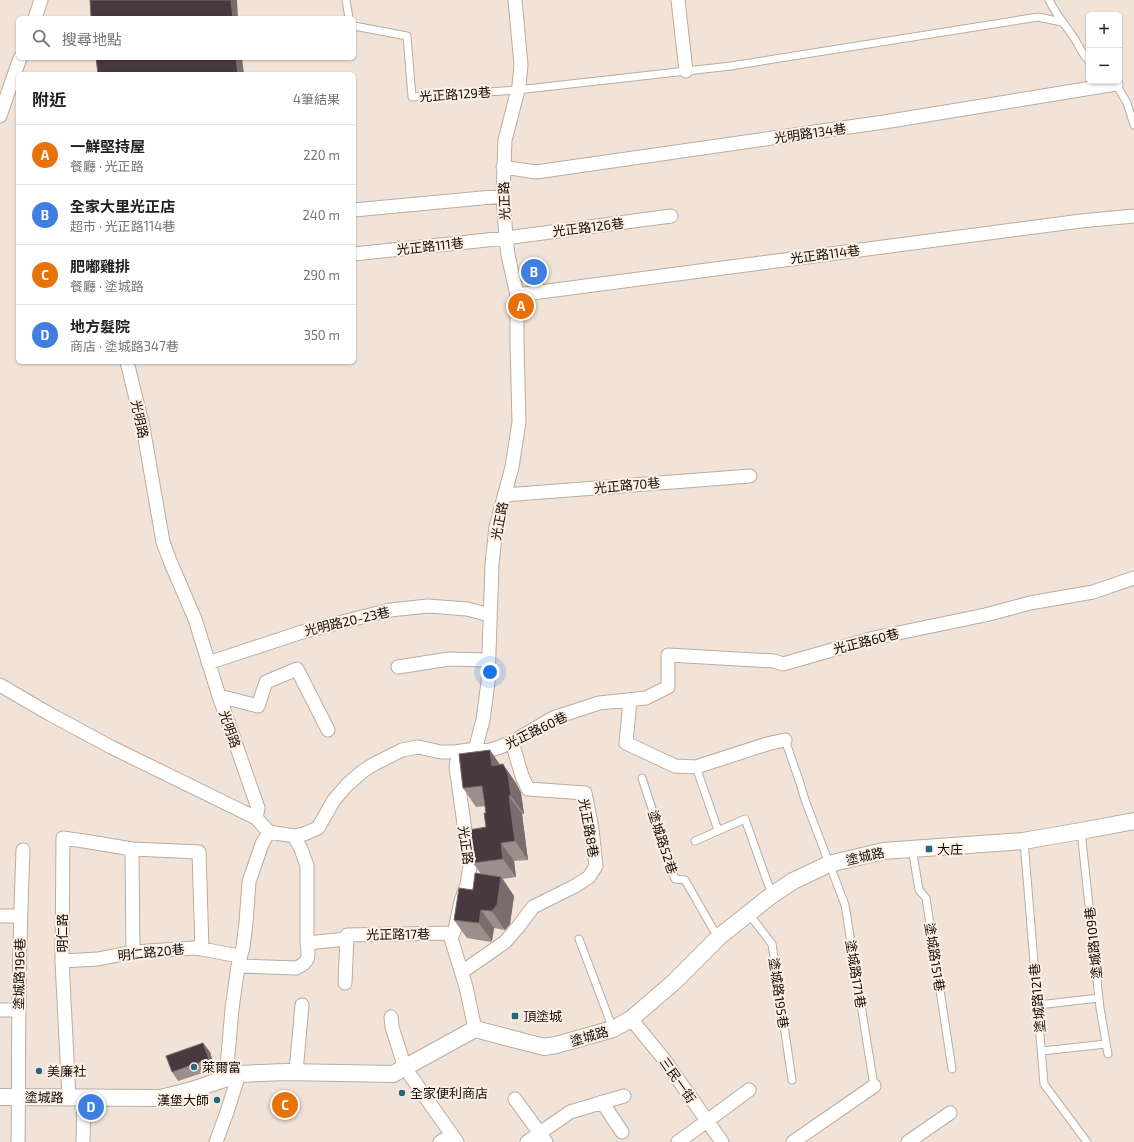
<!DOCTYPE html>
<html lang="zh-TW">
<meta charset="utf-8">
<style>
body{margin:0;font-family:"Exo 2","Noto Sans TC",sans-serif;background:#f2f2f2;color:#202124}
.controls{position:absolute;right:12px;top:12px;display:grid;overflow:hidden;border-radius:6px;box-shadow:0 1px 3px #0004}
.controls button{width:36px;height:36px;display:grid;place-items:center;padding:0;border:0;border-bottom:1px solid #e0e0e0;background:#fff;color:#202124;font:20px sans-serif}
.you{position:absolute;left:490px;top:672px;width:14px;height:14px;margin:-10px;border:3px solid #fff;border-radius:50%;background:#1a73e8;box-shadow:0 0 0 6px #1a73e833}
.badge{display:grid;place-items:center;width:26px;height:26px;border-radius:50%;background:#26677b;color:#fff;font-size:13px;font-weight:700}
.pin{position:absolute;translate:-50% -50%;border:2px solid #fff;box-shadow:0 1px 4px #0006}
.list{margin:0;padding:0;list-style:none}
h2{display:flex;justify-content:space-between;align-items:center;height:52px;margin:0;padding:0 16px;font-size:17px}
h2 small{font-size:13px;font-weight:400;color:#757577}
.list li{display:grid;grid-template-columns:26px 1fr auto;gap:12px;align-items:center;box-sizing:border-box;height:60px;padding:0 16px;border-top:1px solid #e0e0e0}
.list b{display:block;font-size:15px;white-space:nowrap}
.list p{margin:0;font-size:13px;white-space:nowrap;color:#757577}
.list em{font-size:13px;font-style:normal;color:#757577}
.icon{flex:none;width:22px;height:22px;fill:none;stroke:currentColor;stroke-width:2;stroke-linecap:round;stroke-linejoin:round}
.map{position:relative;flex:none;width:1134px;height:1142px;overflow:hidden}
.search{position:absolute;background:#fff;box-shadow:0 1px 3px #0004;left:16px;top:16px;width:340px;height:44px;display:flex;align-items:center;gap:10px;box-sizing:border-box;padding:0 14px;border-radius:6px;color:#757577;font-size:15px}
.panel{position:absolute;background:#fff;box-shadow:0 1px 3px #0004;left:16px;top:72px;width:340px;height:292px;border-radius:6px}
.map>svg:first-child{display:block}
</style>
<div class="map">
<svg width="1134" height="1142" viewBox="0 0 1134 1142">
<rect width="100%" height="100%" fill="#f1e3d8"/>
<g fill="none" stroke-linecap="round" stroke-linejoin="round">
<defs>
<path id="service" d="M346 0 349 18
M1049 0C1055 13 1064 23 1072 35 1078 43 1081 53 1089 61
M354 26 407 36 412 97 517 90 731 66 1038 17 1062 22
M1113 82 1116 84 1127 103 1134 125
M785 740 799 780 805 800 845 905 874 1086
M696 767 718 830
M642 778 675 879 685 880 713 929 720 936
M1081 831 1100 1008 1108 1054
M695 841 745 819 772 895
M1024 841 1044 1084 1087 1142
M912 848 919 890 926 898 952 1069
M749 914 772 944 792 1080
M579 939 613 1029
M1038 1005 1099 998
M1042 1051 1106 1044"/>
<path id="minor" d="M678 0 686 71
M35 18 41 0
M0 116 20 58
M503 167 536 172 884 122 1116 84
M354 210 503 196
M354 254 506 238 671 216
M517 295 1081 221 1134 216
M127 362 143 427 163 542 170 561 195 619 219 696 258 808 256 818
M504 495 750 476
M208 663 302 632 390 610 428 606 467 609 490 615
M398 667 449 659 488 660
M0 685 46 712 111 747 256 818 269 832 294 836 304 834 318 828 334 800 347 785 363 771 374 764 402 750 418 747 441 752H455L475 749 487 751 500 747 512 742 553 718 599 703 646 698 668 687V655L774 661 783 664 874 638 985 615 1030 603 1093 592 1134 578
M219 696 258 706 266 682 297 669 328 730
M630 700 626 743 675 766 696 767 767 744 785 740
M132 849 133 952
M0 916H21
M307 943 346 939
M62 961 98 959 133 952 194 948 202 949 239 956
M238 966 296 968C310 962 309 956 307 943V866L301 849 294 836
M462 972 505 942 518 927 533 907 575 886 589 877 596 866 592 829 585 793 528 789 522 776 512 742
M345 983 347 935 453 933
M0 1010H19
M391 1017 392 1027 405 1068 457 1142
M631 1019 663 1058 722 1142
M475 1029 466 987 451 938 455 929 461 901 467 885 470 866 456 767 457 761 475 750 483 720 488 682 492 564 496 527 512 467 519 422 517 343V295L508 255 506 238 503 196 505 140 519 86 521 65 515 0
M296 1072 302 1005
M226 1078 232 1009 238 966 243 947 246 923 249 882 262 844 269 832
M69 1098 62 961 63 838 84 841 132 849 199 852 202 949
M515 1099 546 1142
M602 1102 622 1132
M18 1142C19 1098 18 1055 19 1011 19 958 21 904 23 850
M83 1142 84 1098
M216 1142 227 1112 239 1074
M440 1142 452 1135
M527 1142 570 1112 624 1096
M678 1142 707 1121 749 1090
M793 1142 874 1086
M908 1142 950 1113"/>
<path id="tertiary" d="M0 1097 161 1098 192 1090 239 1074 286 1072 393 1074 475 1029 544 1047 556 1045 613 1029 631 1019 674 982 720 936 772 895 793 881 829 864 883 851 1023 841 1081 831 1134 821"/>
</defs>
<use href="#service" stroke="#b9aca1" stroke-width="9"/>
<use href="#minor" stroke="#b9aca1" stroke-width="15"/>
<use href="#tertiary" stroke="#b9aca1" stroke-width="18"/>
<use href="#service" stroke="#fff" stroke-width="7"/>
<use href="#minor" stroke="#fff" stroke-width="13"/>
<use href="#tertiary" stroke="#fff" stroke-width="16"/>
</g>
<path fill="#9c8e8b" d="M500 765 516 783 521 793 524 814H522L528 860 514 861 516 877 503 879 514 896 510 924 505 930 494 928 492 941 491 942 467 938 454 920 481 874 473 863 486 827V813L485 806 476 807 463 788Z
M203 1043 210 1052 215 1069 178 1081 172 1072Z"/>
<path fill="#7a6c6c" d="M231 0H237L238 18H233Z
M236 58H242L244 74H238Z
M490 750 503 769 492 766Z
M503 764 516 783 521 793 524 814 511 796Z
M509 796 522 814 528 860 515 841Z
M501 843 514 861 516 877 503 859Z
M501 877 514 896 510 924 505 930 492 911Z
M481 910 494 928 492 941 479 923Z
M203 1043 210 1052 215 1069 209 1059Z"/>
<path fill="#47393e" stroke="#7a6c6c" d="M90 0H231L233 18H91Z
M96 58H236L238 74H98Z
M490 750 492 766 503 764 508 774 511 796H509L515 841 501 843 503 859 473 863 469 830 486 827 484 813H486L482 786 463 788 459 754Z
M475 873 501 877 497 905 492 911 481 910 479 923H478L454 920 459 888 473 890Z
M203 1043 209 1059 172 1072 166 1056Z"/>
<g fill="#26677b" stroke="#fff0e5" stroke-width="1.5">
<rect x="925" y="845" width="8" height="8" rx="2"/>
<rect x="511" y="1012" width="8" height="8" rx="2"/>
<circle cx="194" cy="1067" r="4"/>
<circle cx="39" cy="1071" r="4"/>
<circle cx="402" cy="1093" r="4"/>
<circle cx="217" cy="1100" r="4"/>
</g>
<g text-anchor="middle" stroke-width="4" stroke-linejoin="round" paint-order="stroke">
<g font-size="13" fill="#0f0b07" stroke="#fff0e5">
<text transform="translate(455 94) rotate(-4)" y="5">光正路129巷</text>
<text transform="translate(810 133) rotate(-8)" y="5">光明路134巷</text>
<text transform="translate(504 201) rotate(-92)" y="5">光正路</text>
<text transform="translate(588 227) rotate(-7)" y="5">光正路126巷</text>
<text transform="translate(430 246) rotate(-6)" y="5">光正路111巷</text>
<text transform="translate(825 254) rotate(-7)" y="5">光正路114巷</text>
<text transform="translate(140 419) rotate(78)" y="5">光明路</text>
<text transform="translate(627 485) rotate(-5)" y="5">光正路70巷</text>
<text transform="translate(499 521) rotate(-79)" y="5">光正路</text>
<text transform="translate(347 621) rotate(-13)" y="5">光明路20-23巷</text>
<text transform="translate(866 641) rotate(-14)" y="5">光正路60巷</text>
<text transform="translate(230 729) rotate(71)" y="5">光明路</text>
<text transform="translate(536 730) rotate(-26)" y="5">光正路60巷</text>
<text transform="translate(589 828) rotate(80)" y="5">光正路8巷</text>
<text transform="translate(663 842) rotate(72)" y="5">塗城路52巷</text>
<text transform="translate(466 845) rotate(82)" y="5">光正路</text>
<text transform="translate(865 856) rotate(-13)" y="5">塗城路</text>
<text transform="translate(62 933) rotate(-90)" y="5">明仁路</text>
<text transform="translate(398 934) rotate(-1)" y="5">光正路17巷</text>
<text transform="translate(1093 943) rotate(-96)" y="5">塗城路109巷</text>
<text transform="translate(151 952) rotate(-6)" y="5">明仁路20巷</text>
<text transform="translate(935 957) rotate(81)" y="5">塗城路151巷</text>
<text transform="translate(19 974) rotate(-89)" y="5">塗城路196巷</text>
<text transform="translate(856 974) rotate(81)" y="5">塗城路171巷</text>
<text transform="translate(779 993) rotate(82)" y="5">塗城路195巷</text>
<text transform="translate(1037 998) rotate(-95)" y="5">塗城路121巷</text>
<text transform="translate(589 1036) rotate(-16)" y="5">塗城路</text>
<text transform="translate(678 1080) rotate(55)" y="5">三民一街</text>
<text transform="translate(44 1097) rotate(1)" y="5">塗城路</text>
</g>
<g font-size="13" fill="#0f0b07" stroke="#fff0e5" text-anchor="start">
<text x="937" y="854">大庄</text>
<text x="523" y="1021">頂塗城</text>
<text x="202" y="1072">萊爾富</text>
<text x="47" y="1076">美廉社</text>
<text x="410" y="1098">全家便利商店</text>
<text x="209" y="1105" text-anchor="end">漢堡大師</text>
</g>
</g>
</svg>
<div class="controls">
<button>+</button>
<button>−</button>
</div>
<div class="you"></div>
<div class="pin badge" style="left:521px;top:306px;background:#e8710a">A</div>
<div class="pin badge" style="left:534px;top:272px;background:#3f7fe0">B</div>
<div class="pin badge" style="left:285px;top:1105px;background:#e8710a">C</div>
<div class="pin badge" style="left:91px;top:1107px;background:#3f7fe0">D</div>
<div class="search"><svg class="icon" aria-label="search" viewBox="0 0 24 24"><circle cx="10" cy="10" r="6"/><path d="M15 15l6 6"/></svg>搜尋地點</div>
<section class="panel">
<h2>附近<small>4筆結果</small></h2>
<ul class="list">
<li><span class="badge" style="background:#e8710a">A</span><div><b>一鮮堅持屋</b><p>餐廳 · 光正路</p></div><em>220 m</em></li>
<li><span class="badge" style="background:#3f7fe0">B</span><div><b>全家大里光正店</b><p>超市 · 光正路114巷</p></div><em>240 m</em></li>
<li><span class="badge" style="background:#e8710a">C</span><div><b>肥嘟雞排</b><p>餐廳 · 塗城路</p></div><em>290 m</em></li>
<li><span class="badge" style="background:#3f7fe0">D</span><div><b>地方髮院</b><p>商店 · 塗城路347巷</p></div><em>350 m</em></li>
</ul>
</section>
</div>
